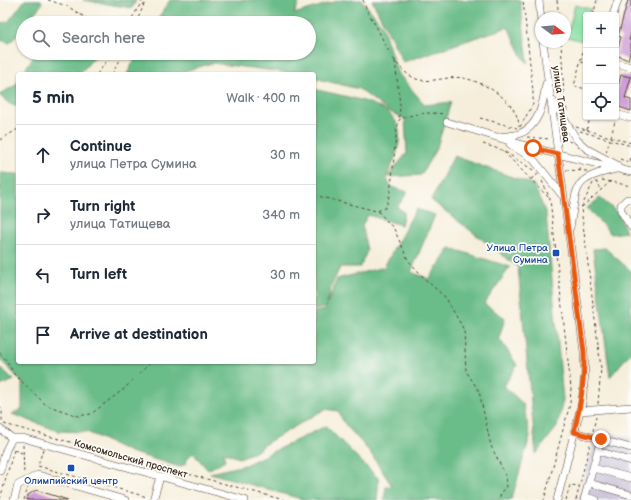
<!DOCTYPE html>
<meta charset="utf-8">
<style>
body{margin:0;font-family:"Balsamiq Sans",sans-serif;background:#f2f2f3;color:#1f2937}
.controls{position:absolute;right:12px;top:12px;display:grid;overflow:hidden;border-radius:4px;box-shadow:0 1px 3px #0004}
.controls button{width:36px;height:36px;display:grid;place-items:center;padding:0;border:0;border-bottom:1px solid #e0e1e3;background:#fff;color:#1f2937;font:20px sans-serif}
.compass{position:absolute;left:535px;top:12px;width:36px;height:36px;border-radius:50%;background:#fff;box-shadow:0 1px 3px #0004;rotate:106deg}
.stop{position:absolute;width:12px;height:12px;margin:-9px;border:3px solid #ea580c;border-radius:50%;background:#fff}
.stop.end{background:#ea580c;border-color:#fff;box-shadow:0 1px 4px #0008}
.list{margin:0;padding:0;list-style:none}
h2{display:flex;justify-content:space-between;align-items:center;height:52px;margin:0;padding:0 16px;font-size:17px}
h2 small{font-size:13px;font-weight:400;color:#747a83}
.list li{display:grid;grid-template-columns:26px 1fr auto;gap:12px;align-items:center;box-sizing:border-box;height:60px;padding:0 16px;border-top:1px solid #e0e1e3}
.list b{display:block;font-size:15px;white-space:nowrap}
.list p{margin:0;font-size:13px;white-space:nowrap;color:#747a83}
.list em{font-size:13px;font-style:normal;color:#747a83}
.icon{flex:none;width:22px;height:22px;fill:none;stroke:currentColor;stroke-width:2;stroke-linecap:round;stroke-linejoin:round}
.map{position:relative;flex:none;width:631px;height:500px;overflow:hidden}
.search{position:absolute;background:#fff;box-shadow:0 1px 3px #0004;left:16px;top:16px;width:300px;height:44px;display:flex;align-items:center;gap:10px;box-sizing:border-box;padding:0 14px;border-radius:22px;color:#747a83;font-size:15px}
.panel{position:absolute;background:#fff;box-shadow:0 1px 3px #0004;left:16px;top:72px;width:300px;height:292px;border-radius:4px}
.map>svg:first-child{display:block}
</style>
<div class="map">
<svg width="631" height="500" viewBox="0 0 631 500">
<rect width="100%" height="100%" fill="#fdfcf7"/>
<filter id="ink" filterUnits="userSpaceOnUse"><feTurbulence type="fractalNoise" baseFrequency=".025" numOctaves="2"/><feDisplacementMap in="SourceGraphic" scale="8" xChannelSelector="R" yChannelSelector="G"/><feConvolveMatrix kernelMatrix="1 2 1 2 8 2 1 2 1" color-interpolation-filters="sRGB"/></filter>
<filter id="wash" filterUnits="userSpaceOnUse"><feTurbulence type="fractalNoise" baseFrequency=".012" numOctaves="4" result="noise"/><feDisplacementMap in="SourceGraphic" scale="16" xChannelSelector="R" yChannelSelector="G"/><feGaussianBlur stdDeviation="0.9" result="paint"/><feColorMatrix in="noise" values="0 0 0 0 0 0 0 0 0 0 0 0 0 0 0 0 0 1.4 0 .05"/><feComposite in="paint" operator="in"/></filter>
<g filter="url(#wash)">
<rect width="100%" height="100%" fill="#f6eedb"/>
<path fill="#c8bfd8" d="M598 430 631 438V500H578Z"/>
<path fill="#83dda2" stroke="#5f8460" d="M575 5 591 9 589 15H586V29L583 41 567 37Z"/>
<path fill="#6abc88" stroke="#527353" d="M25 0H41L42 4 26 23H23V27L10 43 0 40V23L8 22Z
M83 0H136L132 8Z
M170 0H300L294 14 341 0H362L382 25 397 72 425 105 451 102 437 147 421 175 387 177 407 153 405 119 388 111 359 89 314 78V74H298L212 63 175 74H127L138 53H309V23H155Z
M372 0H520L528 63 524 59 508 27 403 62Z
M54 14 72 19 78 23H46Z
M36 53H98L81 72 43 71 42 74H22Z
M18 81V107L10 104 0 96V94L16 85Z
M314 89C369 103 426 104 386 177L391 187 408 192 397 207 404 212 401 225 368 215 362 225 367 251 360 267H340L331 287 326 307 314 310Z
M454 156 534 185 546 214 563 400 557 427 536 454 518 267 431 200Z
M0 173 18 174V362H314V312L325 310 337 279 384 267 416 209 435 215 411 272 429 279 450 248 510 267 484 304 505 318 499 338 517 365 504 386 523 404 530 436 512 498 509 500H384L386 487 392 486 370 452 344 423 338 411 325 409 265 444 257 451 239 458 223 452 225 460 208 470 193 453 188 457 186 463 180 467 130 452 87 432 58 431 12 414 22 409V382L0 359Z
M600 198 618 213 626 232 611 234 587 208Z
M605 248 631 271V352L610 377 593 249Z
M0 367 14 380 0 386Z
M326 426 379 479 377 500H305L210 473 245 465Z"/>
<g id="blocks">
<path fill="#cf9bd9" d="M628 0H631V33L629 40H631V48L628 60 616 55 621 37 618 36Z
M621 75 631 77 625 98 631 100V111L616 106V94Z
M36 490 68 500H27L28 495Z"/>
</g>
</g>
<g filter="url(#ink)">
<use href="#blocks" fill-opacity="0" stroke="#57473a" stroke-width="1"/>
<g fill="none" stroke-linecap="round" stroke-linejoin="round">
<defs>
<path id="minor" d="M539 0 541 21
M613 15 618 0
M543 42 571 250 584 352 585 373 582 403 557 500
M616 63 631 67
M553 101 577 140 587 149 617 165
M616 114 631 118
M447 122 533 148 631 172
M497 137C504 136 513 136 519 134 540 126 543 103 546 84
M510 144 533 159 562 195
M631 199H627L621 205V211L631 227
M570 227C578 185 571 179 616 169
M580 411 631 407
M0 429 12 438
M574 432 631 448
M12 438H23L245 500
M598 451 631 461
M593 468 631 478
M0 471 6 450 12 438
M589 483 631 495
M585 497 596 500
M14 500 18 485 38 475 125 500
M153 500 160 477
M584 500 601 439"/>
</defs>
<use href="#minor" stroke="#57473a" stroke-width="8"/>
<path stroke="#57473a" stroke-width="1" stroke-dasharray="3 3" stroke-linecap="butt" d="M48 0 67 6 94 23
M363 0C366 11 373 20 378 30 387 48 395 68 414 78 428 85 448 75 463 78 485 82 519 102 519 127
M557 0 559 18
M593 15 597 0
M129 23 143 0
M136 23 146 0
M586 40 574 86 586 89
M561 42 564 96 567 111
M395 61 400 105 399 120
M581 62 586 63
M97 74 113 53
M112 74 124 53
M585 88 586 84
M480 118 517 128
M520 127 533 104V91L523 0
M576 127 631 143
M587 130 590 117
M580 131 631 146
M527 137 550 139
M611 137 615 121
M563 139 571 142
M0 140 18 129
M483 144 502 150 533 170
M504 152 548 197
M606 152 610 140
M620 159 631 163
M630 161 631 156
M566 170 587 171
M580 171V165
M531 179 538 174
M602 180 631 186
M542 181 550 199 571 388 570 404 544 500
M596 181 601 189
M593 183 581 208 601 368 598 404
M314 195 376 211 384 209C394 197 393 141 399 120 412 113 429 112 444 114
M582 207 611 181
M378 211 394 229 408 260 426 280 446 298 464 330 466 371 479 391 491 446 506 476 507 487 501 493 499 500
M0 353 7 361 14 374 46 405 78 416 91 414 124 389 151 362
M0 406 2 411V423
M4 424 284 500
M593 431 596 417
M23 445 24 475
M43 449 38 466 147 497
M14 450 22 453
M0 499 14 450
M24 500 28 487
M566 500 570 485 579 486
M576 500 590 444"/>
<use href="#minor" stroke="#fff" stroke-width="7"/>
</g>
</g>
<g fill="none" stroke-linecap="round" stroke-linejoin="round" filter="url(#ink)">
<path stroke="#ea580c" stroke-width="5" d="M533 148 558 154 584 352C585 380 581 405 574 432L601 439"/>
</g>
<g fill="#1a4fb4" stroke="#fdfcf7" stroke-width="1.5">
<rect x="552" y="249" width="8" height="8" rx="2"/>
<rect x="67" y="464" width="8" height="8" rx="2"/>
</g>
<g text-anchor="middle" stroke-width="3.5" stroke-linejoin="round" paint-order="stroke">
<g font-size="10" fill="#3b2a1e" stroke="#fdfcf7">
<text transform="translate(562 104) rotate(82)" y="4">улица Татищева</text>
<text transform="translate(131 458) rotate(16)" y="4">Комсомольский проспект</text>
</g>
<g font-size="10" fill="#164399" stroke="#fdfcf7" text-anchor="end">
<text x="548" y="251">Улица Петра<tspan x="548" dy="12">Сумина</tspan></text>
<text x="71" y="484" text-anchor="middle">Олимпийский центр</text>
</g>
</g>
</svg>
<div class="controls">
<button>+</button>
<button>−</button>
<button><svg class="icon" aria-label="locate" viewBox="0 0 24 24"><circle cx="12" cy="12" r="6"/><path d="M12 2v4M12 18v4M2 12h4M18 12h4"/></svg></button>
</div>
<svg class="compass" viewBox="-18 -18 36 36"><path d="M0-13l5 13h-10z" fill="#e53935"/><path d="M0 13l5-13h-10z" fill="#747a83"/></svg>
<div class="stop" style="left:533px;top:148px"></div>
<div class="stop end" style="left:601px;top:439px"></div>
<div class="search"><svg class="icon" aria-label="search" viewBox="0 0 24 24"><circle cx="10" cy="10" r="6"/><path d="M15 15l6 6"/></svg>Search here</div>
<section class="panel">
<h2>5 min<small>Walk · 400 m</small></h2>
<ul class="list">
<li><svg class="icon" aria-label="ahead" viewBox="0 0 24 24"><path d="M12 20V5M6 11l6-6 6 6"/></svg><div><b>Continue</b><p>улица Петра Сумина</p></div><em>30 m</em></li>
<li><svg class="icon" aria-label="right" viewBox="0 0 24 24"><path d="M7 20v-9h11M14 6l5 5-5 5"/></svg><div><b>Turn right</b><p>улица Татищева</p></div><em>340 m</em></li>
<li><svg class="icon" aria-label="left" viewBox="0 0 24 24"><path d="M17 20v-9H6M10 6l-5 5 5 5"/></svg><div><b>Turn left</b></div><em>30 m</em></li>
<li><svg class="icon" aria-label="arrive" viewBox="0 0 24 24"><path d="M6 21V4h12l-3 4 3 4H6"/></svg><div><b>Arrive at destination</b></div></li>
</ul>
</section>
</div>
